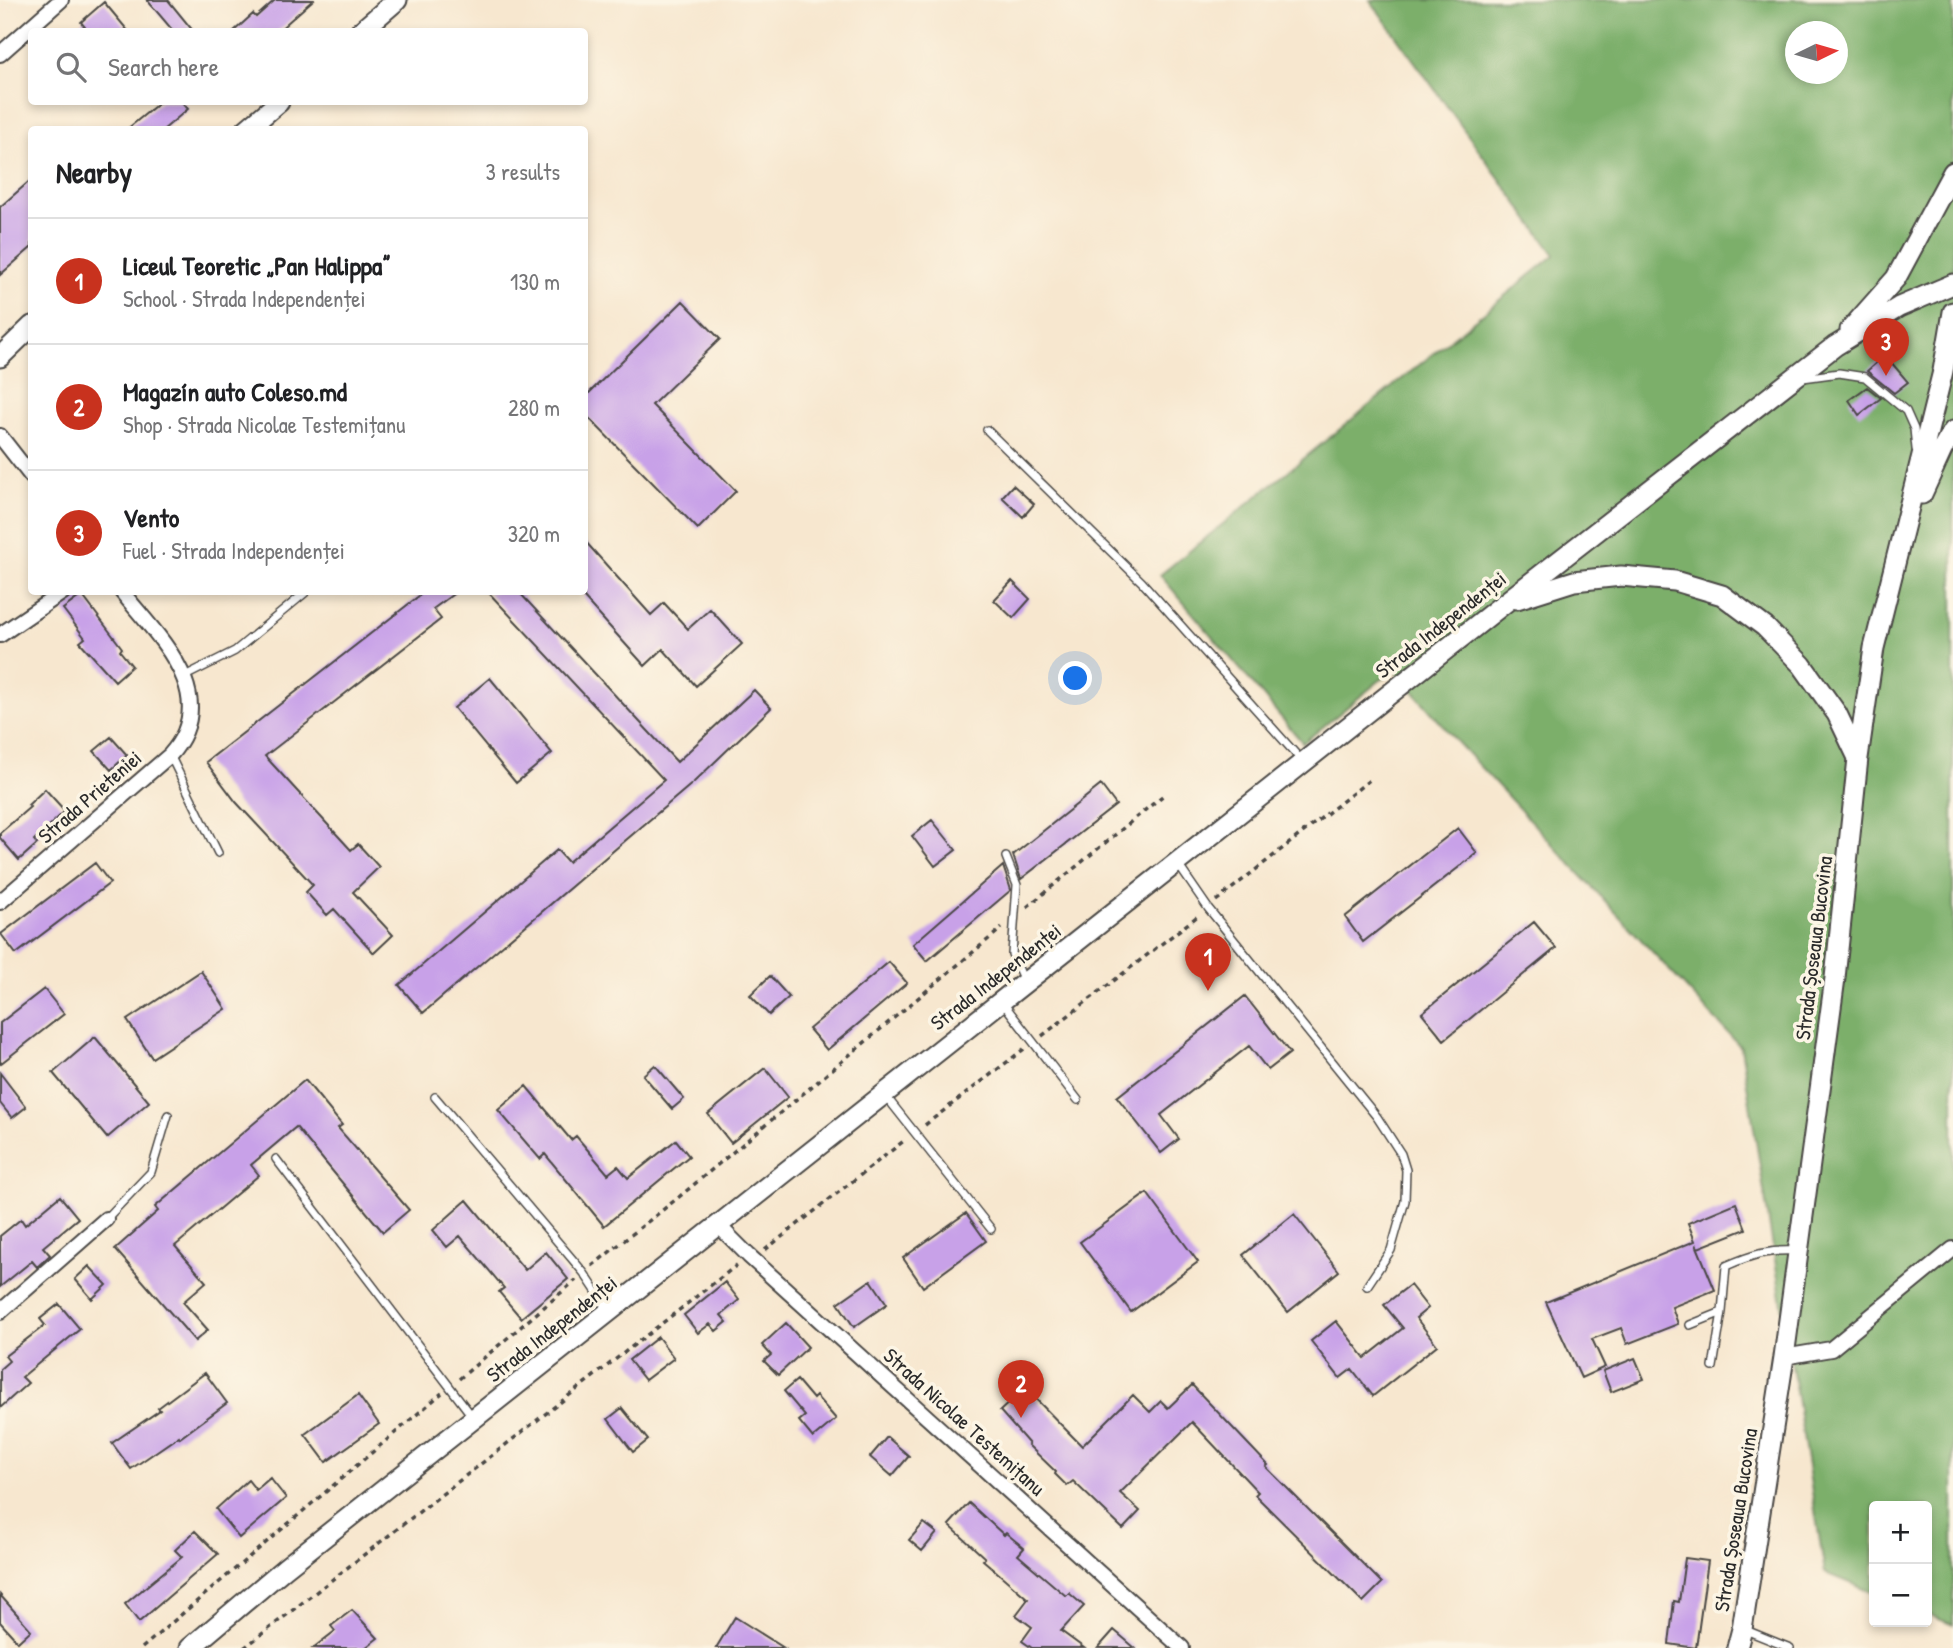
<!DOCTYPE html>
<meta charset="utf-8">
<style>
body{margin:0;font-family:"Patrick Hand",sans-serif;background:#f6f6f6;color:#202124}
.controls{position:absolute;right:21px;bottom:21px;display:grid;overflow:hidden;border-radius:7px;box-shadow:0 4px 10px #0003}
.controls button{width:63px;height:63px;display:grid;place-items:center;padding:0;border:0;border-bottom:2px solid #e0e0e0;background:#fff;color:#202124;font:35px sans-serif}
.compass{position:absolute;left:1785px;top:21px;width:63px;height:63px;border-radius:50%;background:#fff;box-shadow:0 4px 10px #0003;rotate:85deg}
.you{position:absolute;left:1076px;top:679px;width:24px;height:24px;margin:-18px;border:5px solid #fff;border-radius:50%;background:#1a73e8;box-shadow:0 0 0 10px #1a73e833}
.badge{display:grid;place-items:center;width:46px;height:46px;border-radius:50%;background:#c8321e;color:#fff;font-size:23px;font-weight:700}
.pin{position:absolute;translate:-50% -58px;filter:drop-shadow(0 2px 4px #0008)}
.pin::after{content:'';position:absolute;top:37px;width:24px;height:21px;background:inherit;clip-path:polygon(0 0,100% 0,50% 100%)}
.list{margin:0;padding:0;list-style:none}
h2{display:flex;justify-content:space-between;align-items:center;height:91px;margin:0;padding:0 28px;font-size:30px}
h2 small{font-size:23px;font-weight:400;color:#757577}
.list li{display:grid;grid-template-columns:46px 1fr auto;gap:21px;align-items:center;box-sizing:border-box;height:126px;padding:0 28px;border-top:2px solid #e0e0e0}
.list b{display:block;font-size:26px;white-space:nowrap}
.list p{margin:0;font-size:23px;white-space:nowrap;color:#757577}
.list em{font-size:23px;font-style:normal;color:#757577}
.icon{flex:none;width:38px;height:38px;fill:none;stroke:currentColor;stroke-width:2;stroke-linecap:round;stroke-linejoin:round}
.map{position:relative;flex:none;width:1953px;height:1648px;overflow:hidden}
.search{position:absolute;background:#fff;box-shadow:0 4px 10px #0003;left:28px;top:28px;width:560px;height:77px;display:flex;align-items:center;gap:18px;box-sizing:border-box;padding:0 24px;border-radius:7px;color:#757577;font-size:26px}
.panel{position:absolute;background:#fff;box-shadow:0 4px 10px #0003;left:28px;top:126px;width:560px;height:469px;border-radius:7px}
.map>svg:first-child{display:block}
</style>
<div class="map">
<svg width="1953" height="1648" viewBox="0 0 1953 1648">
<rect width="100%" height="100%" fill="#fcf5e5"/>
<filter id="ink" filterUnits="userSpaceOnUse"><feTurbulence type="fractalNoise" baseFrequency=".0143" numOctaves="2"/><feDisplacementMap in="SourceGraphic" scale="14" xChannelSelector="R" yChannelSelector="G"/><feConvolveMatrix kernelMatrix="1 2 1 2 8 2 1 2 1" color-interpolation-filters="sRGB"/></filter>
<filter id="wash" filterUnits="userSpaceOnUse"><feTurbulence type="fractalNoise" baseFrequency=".00686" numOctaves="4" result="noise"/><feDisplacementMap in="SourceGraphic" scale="28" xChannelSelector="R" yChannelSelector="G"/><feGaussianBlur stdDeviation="1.57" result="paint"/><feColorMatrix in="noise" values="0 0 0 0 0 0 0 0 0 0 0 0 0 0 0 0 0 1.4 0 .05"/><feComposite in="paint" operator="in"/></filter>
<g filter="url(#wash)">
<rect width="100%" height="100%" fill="#f7e7cf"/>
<path fill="#7baf6a" stroke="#536d4a" stroke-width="2" fill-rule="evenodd" d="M1370 0H1953V1625L1927 1614V1506H1874V1593L1825 1573 1741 1047 1459 744 1394 669 1303 743 1160 575 1555 255ZM1796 32H1838V74H1796Z"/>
<g id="blocks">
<path fill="#c8a1e8" d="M147 0H168L194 32H174Z
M275 0H313L277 32H233L253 14 256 17Z
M104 2 129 32H89L81 22Z
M160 102H182L188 109 163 130H126Z
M32 179V247L0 275V207Z
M683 301 720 339 652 405 736 491 698 529 584 413V398Z
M1885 355 1908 382 1894 393 1867 371Z
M1867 387 1881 398 1859 415 1849 400Z
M1013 485 1034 504 1023 517 1002 497Z
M584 540 651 615 664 603 688 629 710 609 742 644 696 686 663 649 645 666 584 598Z
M1012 581 1030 599 1013 618 994 600Z
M424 592H456L433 609 441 619 265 756 351 850 358 844 379 867 353 892 393 935 374 953 334 909 327 915 306 892 313 885 236 802 206 762Z
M488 592H519L677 762 754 690 771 708 694 782 423 1013 399 985 557 850 568 862 664 780Z
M82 595 122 648 120 651 132 666 115 681 80 642 85 638 63 609Z
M490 678 552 753 516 783 454 708Z
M111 737 127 755 111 770 94 751Z
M1101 785 1116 805 1021 879 1013 855Z
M45 789 65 811 34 840 37 844 19 860 0 838V833L30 807 28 805Z
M932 820 956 850 935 866 912 836Z
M1458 828 1477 853 1363 942 1345 917Z
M95 863 110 883 16 954 1 934Z
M1003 866 1011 890 927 961 913 944Z
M1534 922 1556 948 1444 1040 1422 1013Z
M889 962 907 983 827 1050 809 1029Z
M201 971 226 1009 152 1058 127 1020Z
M770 976 789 997 769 1015 750 995Z
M44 989 64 1014 0 1064V1023Z
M1245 996 1290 1053 1268 1070 1249 1046 1161 1115 1179 1139 1161 1153 1117 1097Z
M95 1037 149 1102 107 1138 53 1073Z
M655 1065 684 1099 672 1109 643 1075Z
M765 1068 788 1097 731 1143 708 1114Z
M0 1073 26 1107 12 1118 0 1103Z
M305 1080 342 1125 338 1128 409 1210 383 1232 296 1127 251 1165 259 1175 175 1246 206 1282 183 1302 208 1330 195 1341 115 1249 158 1211 155 1207Z
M526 1086 571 1140 576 1136 608 1174 618 1166 628 1178 676 1140 689 1156 604 1226 545 1154 540 1159 498 1110Z
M1147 1193 1198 1262 1131 1312 1080 1242Z
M60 1196 78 1218 43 1247 50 1255 37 1267 32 1261 0 1287V1236L21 1219 25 1225Z
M467 1200 525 1270 546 1252 568 1279 521 1318 499 1292 504 1288 460 1236 447 1247 433 1230Z
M1736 1203 1746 1229 1698 1248 1696 1244 1715 1290 1672 1307 1678 1324 1627 1344 1621 1328 1592 1339 1605 1367 1581 1378 1546 1302 1695 1241 1688 1223Z
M966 1213 986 1241 923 1287 903 1258Z
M1294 1214 1339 1271 1288 1312 1243 1255Z
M89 1266 107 1285 92 1299 75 1279Z
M871 1280 887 1304 854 1327 838 1303Z
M725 1282 739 1300 721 1315 727 1322 716 1331 710 1324 698 1333 684 1315Z
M1410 1285 1428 1308 1416 1318 1437 1345 1373 1396 1352 1369 1340 1378 1311 1341 1336 1321 1365 1358 1403 1328 1384 1305Z
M59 1304 80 1329 22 1377 28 1383 0 1408V1369L9 1361 5 1356 45 1325 40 1319Z
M786 1323 808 1347 778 1375 764 1361 771 1355 762 1345Z
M658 1337 674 1358 645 1380 629 1360Z
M1635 1358 1644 1379 1611 1392 1603 1371Z
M205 1373 227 1403 180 1438 179 1436 131 1469 112 1443 160 1410 158 1408Z
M797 1380 813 1399 816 1396 836 1419 813 1438 799 1421 805 1416 784 1391Z
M1192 1385 1268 1465 1266 1467 1382 1583 1363 1602 1255 1495 1258 1492 1192 1422 1120 1493 1140 1511 1123 1529 1073 1481 1067 1486 1055 1474 1056 1472 1028 1445 1029 1444 1000 1411 1025 1388 1082 1446 1133 1395 1150 1412 1161 1401 1168 1408Z
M358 1395 379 1424 326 1462 305 1434Z
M622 1408 648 1440 633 1452 608 1419Z
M887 1437 909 1456 892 1476 870 1457Z
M270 1478 286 1498 239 1538 216 1509 248 1480 256 1490Z
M969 1503 1004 1535 1006 1533 1024 1548 1018 1555 1066 1596 1069 1593 1084 1606 1061 1631 1084 1648H1032L1022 1641 1032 1627 1016 1615 1028 1599 983 1560 985 1558 949 1525Z
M924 1523 937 1533 922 1551 909 1540Z
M195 1531 218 1554 139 1622 125 1604 182 1557 175 1550Z
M1685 1558 1708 1561 1696 1648 1669 1644 1674 1601 1679 1602Z
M0 1595 31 1630 18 1642 0 1622Z
M352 1610 378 1638 365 1648H313L335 1631 331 1626Z
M735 1617 784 1648H716Z
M1114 1630 1135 1648H1098Z"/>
</g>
</g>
<g filter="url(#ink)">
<use href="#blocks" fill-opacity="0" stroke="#4a4744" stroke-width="2"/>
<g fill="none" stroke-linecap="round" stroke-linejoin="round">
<defs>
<path id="lane" d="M1803 378 1839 373 1865 377 1906 411 1914 429 1916 449
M987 430 1142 582 1303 762
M185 676 235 651 306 592
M170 755 218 853
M1006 857 1017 885 1012 954 1024 981
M1177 863 1208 908 1377 1117 1401 1154 1406 1170 1405 1201 1391 1250 1367 1286
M1003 1003 1078 1100
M885 1095 991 1229
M435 1097 584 1273 608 1309
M276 1159 472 1416
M106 1219 151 1172 168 1115
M1690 1325 1722 1312 1726 1266C1751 1255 1770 1249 1797 1251
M1713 1367 1722 1312
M1743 1629 1790 1648"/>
<path id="street" d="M0 54 61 0
M0 436 32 477
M0 635 63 592
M0 902 170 755C223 696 158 637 122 592
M719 1226 749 1256 1182 1648
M0 1312 106 1219
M1784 1357 1831 1349 1953 1249"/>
<path id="secondary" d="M360 32 397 0
M246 130 279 102
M1850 330 1896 278 1953 172
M0 357 32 326
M1922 494 1942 450 1953 431
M1517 599 1574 581 1621 576 1675 581 1722 595 1765 627 1802 665 1837 714 1858 758
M190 1648 285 1568 1506 602 1835 346 1899 307 1953 284
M1737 1648 1742 1629 1784 1357 1835 978 1858 758 1874 648 1943 371 1953 312"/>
</defs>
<use href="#lane" stroke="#4a4744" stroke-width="10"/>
<use href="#street" stroke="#4a4744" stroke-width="18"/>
<use href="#secondary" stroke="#4a4744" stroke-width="23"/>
<path stroke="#4a4744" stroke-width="3.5" stroke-dasharray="5 5" stroke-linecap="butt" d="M1216 901 1372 778
M1027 907 1166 793
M1042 1036 1199 915
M925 1125 1024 1049
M765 1250 905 1140
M592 1266 679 1197 1002 928
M459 1379 576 1280
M142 1648 442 1393
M244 1648 737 1265"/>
<use href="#lane" stroke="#fff" stroke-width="7"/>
<use href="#street" stroke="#fff" stroke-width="14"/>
<use href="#secondary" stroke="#fff" stroke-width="19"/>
</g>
</g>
<g text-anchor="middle" stroke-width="7" stroke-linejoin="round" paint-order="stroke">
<g font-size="21" fill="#2b2b2b" stroke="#fcf5e5">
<text transform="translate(1441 625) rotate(-38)" y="7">Strada Independenței</text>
<text transform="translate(90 797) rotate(-41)" y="7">Strada Prieteniei</text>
<text transform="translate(1814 948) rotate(-83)" y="7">Strada Șoseaua Bucovina</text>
<text transform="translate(996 977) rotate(-38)" y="7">Strada Independenței</text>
<text transform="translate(552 1329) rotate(-38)" y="7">Strada Independenței</text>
<text transform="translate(964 1422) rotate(42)" y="7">Strada Nicolae Testemițanu</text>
<text transform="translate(1736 1520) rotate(-81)" y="7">Strada Șoseaua Bucovina</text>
</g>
</g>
</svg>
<div class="controls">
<button>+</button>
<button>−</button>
</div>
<svg class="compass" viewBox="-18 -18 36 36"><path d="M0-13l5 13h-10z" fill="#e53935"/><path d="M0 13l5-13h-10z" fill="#757577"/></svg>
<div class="you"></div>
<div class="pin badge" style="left:1208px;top:991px">1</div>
<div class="pin badge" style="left:1021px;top:1418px">2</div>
<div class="pin badge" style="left:1886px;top:376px">3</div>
<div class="search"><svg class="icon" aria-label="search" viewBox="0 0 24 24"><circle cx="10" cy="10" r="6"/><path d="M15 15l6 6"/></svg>Search here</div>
<section class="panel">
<h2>Nearby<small>3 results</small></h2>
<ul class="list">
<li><span class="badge">1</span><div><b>Liceul Teoretic „Pan Halippa”</b><p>School · Strada Independenței</p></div><em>130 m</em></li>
<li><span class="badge">2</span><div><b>Magazín auto Coleso.md</b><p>Shop · Strada Nicolae Testemițanu</p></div><em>280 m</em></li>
<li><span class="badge">3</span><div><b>Vento</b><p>Fuel · Strada Independenței</p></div><em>320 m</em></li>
</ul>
</section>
</div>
